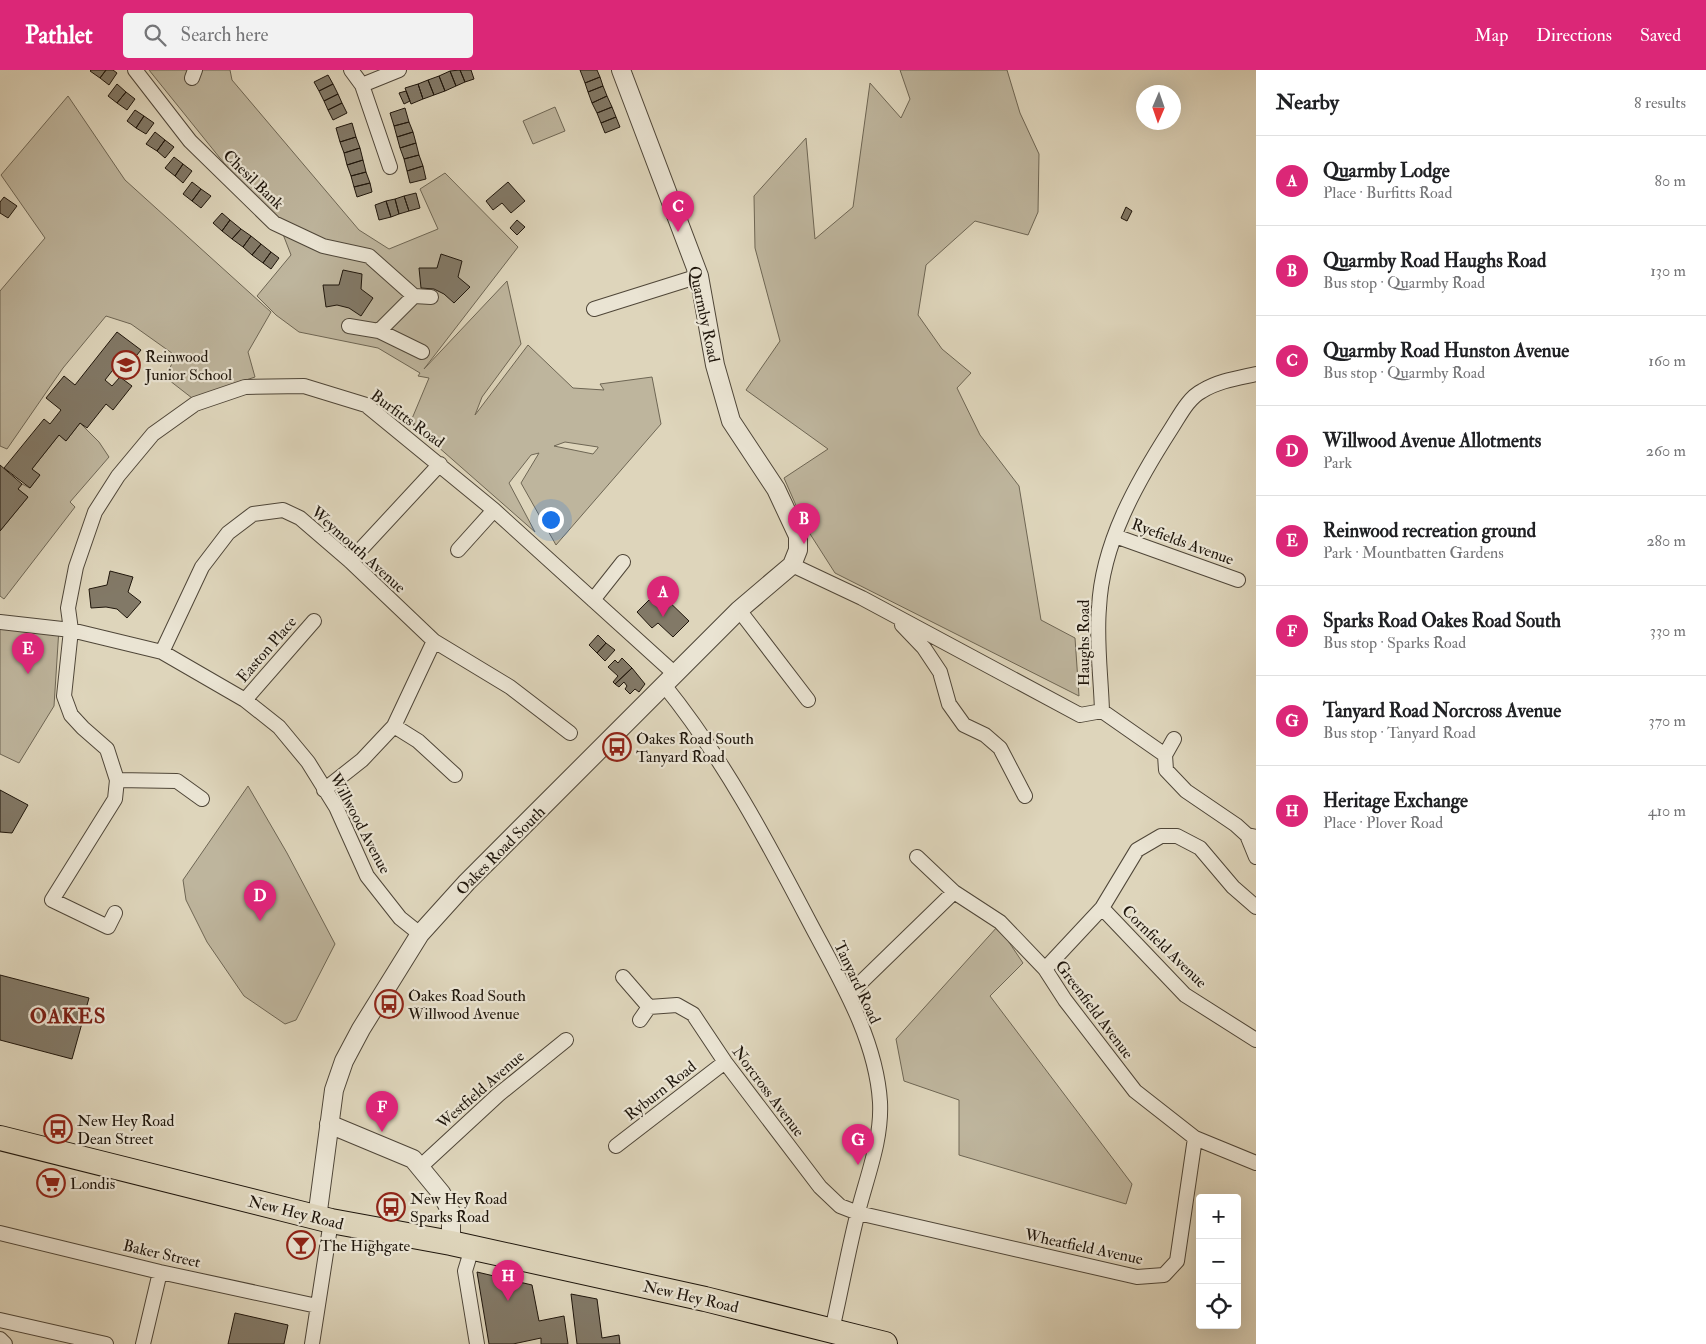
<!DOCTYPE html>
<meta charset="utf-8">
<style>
body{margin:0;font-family:"IM FELL Double Pica",serif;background:#f2f2f2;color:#202124}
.controls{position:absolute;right:15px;bottom:15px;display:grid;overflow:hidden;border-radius:5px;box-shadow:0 5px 20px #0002}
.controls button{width:45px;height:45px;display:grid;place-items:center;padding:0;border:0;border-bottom:1px solid #e0e0e0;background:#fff;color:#202124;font:25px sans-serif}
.compass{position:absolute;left:1136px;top:15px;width:45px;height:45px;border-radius:50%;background:#fff;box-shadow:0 5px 20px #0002;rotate:182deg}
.you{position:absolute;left:550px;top:449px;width:18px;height:18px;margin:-12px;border:4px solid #fff;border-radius:50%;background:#1a73e8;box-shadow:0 0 0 8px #1a73e833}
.badge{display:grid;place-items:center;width:32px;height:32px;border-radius:50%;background:#db2777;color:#fff;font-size:16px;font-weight:700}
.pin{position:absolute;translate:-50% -41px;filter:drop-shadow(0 1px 2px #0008)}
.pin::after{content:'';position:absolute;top:26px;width:18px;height:15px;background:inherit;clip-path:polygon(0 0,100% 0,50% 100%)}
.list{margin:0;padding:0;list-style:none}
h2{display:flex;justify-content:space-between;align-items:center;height:65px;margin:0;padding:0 20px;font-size:21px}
h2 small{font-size:16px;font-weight:400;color:#757577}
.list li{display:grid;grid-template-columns:32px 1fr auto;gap:15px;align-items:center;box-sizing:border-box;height:90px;padding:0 20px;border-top:1px solid #e0e0e0}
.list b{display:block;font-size:19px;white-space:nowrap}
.list p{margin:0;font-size:16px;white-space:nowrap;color:#757577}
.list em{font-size:16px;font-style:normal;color:#757577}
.icon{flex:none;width:28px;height:28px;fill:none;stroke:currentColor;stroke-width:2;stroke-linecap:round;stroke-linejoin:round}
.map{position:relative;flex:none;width:1256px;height:1274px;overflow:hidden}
header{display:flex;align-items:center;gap:30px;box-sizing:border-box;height:70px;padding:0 25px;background:#db2777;color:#fff}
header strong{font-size:24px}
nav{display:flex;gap:28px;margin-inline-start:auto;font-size:18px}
.search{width:350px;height:45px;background:#f2f2f2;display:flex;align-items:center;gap:12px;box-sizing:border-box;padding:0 18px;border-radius:5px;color:#757577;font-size:19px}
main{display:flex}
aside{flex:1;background:#fff}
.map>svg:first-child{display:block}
</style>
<header>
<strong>Pathlet</strong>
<div class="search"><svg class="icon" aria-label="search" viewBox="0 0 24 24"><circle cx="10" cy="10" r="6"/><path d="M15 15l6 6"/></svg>Search here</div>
<nav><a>Map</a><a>Directions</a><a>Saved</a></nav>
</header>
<main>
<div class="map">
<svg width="1256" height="1274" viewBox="0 0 1256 1274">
<rect width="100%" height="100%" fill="#ded5bb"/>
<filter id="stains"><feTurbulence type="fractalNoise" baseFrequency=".004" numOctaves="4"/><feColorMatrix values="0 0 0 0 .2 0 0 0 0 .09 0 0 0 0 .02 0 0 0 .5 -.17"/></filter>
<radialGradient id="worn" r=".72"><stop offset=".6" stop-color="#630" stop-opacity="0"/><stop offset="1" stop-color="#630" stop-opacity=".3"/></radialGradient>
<path fill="#beb59d" stroke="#6e6654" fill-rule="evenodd" d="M149 0H230L232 10 359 160 389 179 438 159 420 119 445 103 518 177 424 299 507 211 521 274 482 327 475 345 528 275 573 318 604 320 600 314 652 307 661 354 556 475 521 413 539 383 531 385 509 413 535 462 412 354 418 356 411 351 429 308 418 306 420 303 378 278 299 262 276 245 257 226 291 185 276 146 236 108ZM565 372 598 377V378L593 384 554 376Z
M900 0H1007L1020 43 1039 84 1038 142 1028 165 975 151 926 195 918 245 942 279 971 303 957 318 980 365 1019 416 1041 550 1075 568 1079 626 835 503 805 456 784 408 828 379 746 320 780 271 755 178 754 126 806 68 815 169 853 137 870 13 901 48 910 29Z
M68 26 125 110 271 242 248 282 255 307 192 328 165 307 176 286 131 254 106 246 63 298 7 379 0 376V221L45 168 1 105Z
M555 37 565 61 533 74 523 51Z
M80 353 99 372 109 387 70 432 75 437 4 529 0 526V461L28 427 18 419 22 414 30 418 39 406 32 399 59 365 66 371Z
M0 552 59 558 54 636 19 693 0 684Z
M248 716 287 783 335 874 296 950 285 954 244 926 207 872 186 830 183 810Z
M998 856 1023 893 990 926 1132 1114 1126 1134 959 1085V1030L904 1011 896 969Z"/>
<path fill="#827967" stroke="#1f160c" d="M91 0H106L100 8 90 1Z
M106 0H113L117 3 109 15 100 8Z
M460 0 465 12 456 16 450 1Z
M460 0H471L474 9 465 12Z
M580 0H597L600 7 585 13Z
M450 1 456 16 445 21 439 6Z
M328 5 333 14 319 21 314 12Z
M439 6 445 21 434 25 428 10Z
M600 7 603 16 588 22 585 13Z
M428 10 434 25 423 29 418 14Z
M117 14 126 22 117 33 108 26Z
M333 14 338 24 324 31 319 21Z
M418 14 423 29 411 34 405 18Z
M603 16 607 26 592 33 588 22Z
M406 21 410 31 404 34 399 23Z
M126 22 135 29 127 40 117 33Z
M338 24 342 33 328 40 324 31Z
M607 26 612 37 597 43 592 33Z
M342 33 347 43 333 50 328 40Z
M612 37 616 47 601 53 597 43Z
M405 38 409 52 394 56 390 43Z
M135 40 144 46 136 58 127 51Z
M144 46 154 53 146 64 136 58Z
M616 47 620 57 605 63 601 53Z
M409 52 413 62 397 67 394 56Z
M352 53 356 67 340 72 336 58Z
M155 62 165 70 157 81 146 74Z
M413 62 416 73 400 78 397 67Z
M356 67 360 78 344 83 340 72Z
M165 70 174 77 165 88 157 81Z
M416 73 419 85 404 89 400 78Z
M360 78 363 90 347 95 344 83Z
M419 85 423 96 407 101 404 89Z
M174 87 183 94 175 106 165 98Z
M363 90 366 102 351 106 347 95Z
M183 94 192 101 183 113 175 106Z
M423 96 426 109 410 113 407 101Z
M366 102 370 113 354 117 351 106Z
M192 112 201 119 192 131 183 124Z
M508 112 525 131 511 143 502 133 493 140 486 131Z
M370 113 372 122 357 127 354 117Z
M201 119 211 126 201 138 192 131Z
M416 123 420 138 409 141 404 126Z
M404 126 409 141 399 144 395 129Z
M4 127 17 136 8 148 0 143V132Z
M395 129 399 144 391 147 386 131Z
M386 131 391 147 379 150 375 135Z
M1126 137 1132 141 1127 151 1121 148Z
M222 143 230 150 222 161 213 153Z
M230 150 241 159 232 169 222 161Z
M517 150 525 157 517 165 510 158Z
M241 159 251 166 243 177 232 169Z
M251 166 261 174 252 185 243 177Z
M261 174 271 182 263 193 252 185Z
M271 182 279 188 271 199 263 193Z
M441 184 462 191 458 207 470 217 454 233 444 224 434 219 421 218 419 198H437Z
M343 200 362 204 361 219 373 228 361 246 349 238 337 235 326 237 323 215H339Z
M117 262 141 280 128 296 120 291 105 310 112 316 120 307 132 316 113 340 106 334 87 358 80 353 66 371 59 365 32 399 40 405 30 418 4 398 44 349 50 354 61 340 46 328 64 306 75 315Z
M0 395 22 414 18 419 28 427 0 461Z
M110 501 133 507 128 522 141 532 127 548 117 539 106 537 91 538 89 519 107 515Z
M661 524 689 551 673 567 658 553 652 558 637 542 649 530 652 533Z
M598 565 606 573 597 583 589 575Z
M606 573 615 580 605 591 597 583Z
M622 588 632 598 615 614 613 612 618 606 608 597 615 590 618 593Z
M632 598 645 614 639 622 635 619 630 624 625 619 627 616 624 612 619 617 615 614Z
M0 720 28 735 12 763 0 762Z
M0 905 89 928 72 989 0 970Z
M477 1202 532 1215 539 1251 564 1246 568 1274H541V1268L513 1274H489Z
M571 1224 597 1229 602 1268 619 1265 620 1274H577Z
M235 1243 288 1255 284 1274H228Z"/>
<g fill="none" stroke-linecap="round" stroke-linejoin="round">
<defs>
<path id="minor" d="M135 0 190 71 274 153 323 176 369 186 414 226 431 227
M351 0 362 15 390 97
M192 8 195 0
M362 15 399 0
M594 239 699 206
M349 256 379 261 422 282
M379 261 414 226
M1115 466 1238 510
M458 480 494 440
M350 491 440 394
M792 495 862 528 1080 645 1102 641C1101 607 1096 571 1099 538 1102 473 1137 412 1171 359 1179 347 1188 328 1202 321 1218 311 1238 308 1256 304
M593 530 623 492
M739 540 808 630
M0 552 71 560 162 582 245 630 279 657 308 692 336 737 367 806 400 848 420 864
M902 555 924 578 940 602 949 634 964 655 985 665 1000 678 1025 726
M162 582 202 497 228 463 253 444 283 440 300 448 350 491 434 571 510 617 570 663
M664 615C723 688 767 771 810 853 839 908 876 968 880 1032 882 1070 867 1106 858 1142 848 1181 841 1221 832 1260
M245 630 314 551
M1102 641 1165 685 1174 669
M394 656 418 671 455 705
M1165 685 1166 700 1186 721 1236 755 1247 765 1256 767
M117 710 177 711 202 729
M324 720 362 690 394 656 434 571
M1247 765 1256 787
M917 787 954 822 1000 852 1045 899 1065 930 1135 1021 1195 1068 1256 1093
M1102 838 1185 925 1256 970
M115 843 108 857 52 830 115 729 117 710 107 679 83 658 71 645 64 626 71 560 68 538 76 497 95 442 118 406 153 364 195 334 245 317 304 316 366 335 494 440 675 604
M1045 899 1102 838 1137 780 1161 766H1177L1200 778 1233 817 1256 837
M623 907 649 937
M848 925 954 822
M640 950 649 937 677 935 693 944 725 992 820 1117 840 1136 858 1143 1137 1207 1164 1205 1177 1191 1195 1068
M616 1076 725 992
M420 1097 498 1025 566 970
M0 1163 160 1202 317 1236
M472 1178 465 1201 477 1274
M0 1250 106 1274
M0 1269 5 1274
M143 1274 160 1202
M312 1274 331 1151"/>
<path id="tertiary" d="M329 1054 413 1089 441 1123 451 1142V1173
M317 1148 334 1020 344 991 361 959 420 864 467 812 739 540 792 495 798 480V466L776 419 731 351 715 295 699 206 621 0"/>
<path id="trunk" d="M0 1068 331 1151 451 1173 705 1229 885 1274"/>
</defs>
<use href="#minor" stroke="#4f4638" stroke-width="16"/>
<use href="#tertiary" stroke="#4f4638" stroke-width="20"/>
<use href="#trunk" stroke="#1f160c" stroke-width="26"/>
<use href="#minor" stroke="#eae4d3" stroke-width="14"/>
<use href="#tertiary" stroke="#eae4d3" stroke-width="18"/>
<use href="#trunk" stroke="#ded5bb" stroke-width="24"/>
</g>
<defs>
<symbol id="school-ring" viewBox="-11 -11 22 22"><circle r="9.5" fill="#eae4d3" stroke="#8f2418" stroke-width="1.5"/><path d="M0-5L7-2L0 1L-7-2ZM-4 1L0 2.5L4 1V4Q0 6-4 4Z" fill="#8f2418"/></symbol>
<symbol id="bus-ring" viewBox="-11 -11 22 22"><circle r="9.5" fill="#eae4d3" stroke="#8f2418" stroke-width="1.5"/><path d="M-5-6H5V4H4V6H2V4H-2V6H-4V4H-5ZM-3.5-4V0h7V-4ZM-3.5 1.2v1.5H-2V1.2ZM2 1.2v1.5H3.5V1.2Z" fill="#8f2418"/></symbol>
<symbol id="supermarket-ring" viewBox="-11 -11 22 22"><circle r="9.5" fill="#eae4d3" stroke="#8f2418" stroke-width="1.5"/><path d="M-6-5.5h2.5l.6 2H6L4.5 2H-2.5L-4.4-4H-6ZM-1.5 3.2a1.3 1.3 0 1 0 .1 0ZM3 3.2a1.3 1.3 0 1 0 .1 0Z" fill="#8f2418"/></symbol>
<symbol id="bar-ring" viewBox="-11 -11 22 22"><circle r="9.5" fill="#eae4d3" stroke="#8f2418" stroke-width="1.5"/><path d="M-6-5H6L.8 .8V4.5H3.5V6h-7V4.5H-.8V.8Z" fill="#8f2418"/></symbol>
</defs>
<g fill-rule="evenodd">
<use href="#school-ring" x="110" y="279" width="32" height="32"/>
<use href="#bus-ring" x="601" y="661" width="32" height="32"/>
<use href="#bus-ring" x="373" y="918" width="32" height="32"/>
<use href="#bus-ring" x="42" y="1043" width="32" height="32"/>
<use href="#supermarket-ring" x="35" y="1097" width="32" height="32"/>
<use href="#bus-ring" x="375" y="1121" width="32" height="32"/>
<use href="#bar-ring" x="285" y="1159" width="32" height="32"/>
</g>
<g text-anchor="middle" stroke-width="4.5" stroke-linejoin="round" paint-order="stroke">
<g font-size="16" fill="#1f160c" stroke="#eae4d3">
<text transform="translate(254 109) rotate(44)" y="6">Chesil Bank</text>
<text transform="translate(705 244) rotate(78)" y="6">Quarmby Road</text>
<text transform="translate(408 348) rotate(36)" y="6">Burfitts Road</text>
<text transform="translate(1183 471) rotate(20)" y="6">Ryefields Avenue</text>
<text transform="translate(359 479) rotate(42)" y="6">Weymouth Avenue</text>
<text transform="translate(1083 573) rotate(-90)" y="6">Haughs Road</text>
<text transform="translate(266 579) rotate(-49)" y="6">Easton Place</text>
<text transform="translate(361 753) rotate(62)" y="6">Willwood Avenue</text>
<text transform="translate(500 780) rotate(-45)" y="6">Oakes Road South</text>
<text transform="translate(1165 876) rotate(44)" y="6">Cornfield Avenue</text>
<text transform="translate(858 912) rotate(65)" y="6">Tanyard Road</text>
<text transform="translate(1095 939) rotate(53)" y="6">Greenfield Avenue</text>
<text transform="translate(480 1019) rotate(-41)" y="6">Westfield Avenue</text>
<text transform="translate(660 1020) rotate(-38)" y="6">Ryburn Road</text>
<text transform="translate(769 1021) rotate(53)" y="6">Norcross Avenue</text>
<text transform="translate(296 1142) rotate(14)" y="6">New Hey Road</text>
<text transform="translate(1084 1176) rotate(12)" y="6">Wheatfield Avenue</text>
<text transform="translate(162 1183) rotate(13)" y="6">Baker Street</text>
<text transform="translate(691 1226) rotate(13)" y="6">New Hey Road</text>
</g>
<g font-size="16" fill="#1f160c" stroke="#eae4d3" text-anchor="start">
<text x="145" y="292">Reinwood<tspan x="145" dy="18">Junior School</tspan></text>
<text x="636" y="674">Oakes Road South<tspan x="636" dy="18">Tanyard Road</tspan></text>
<text x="408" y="931">Oakes Road South<tspan x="408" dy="18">Willwood Avenue</tspan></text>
<text x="77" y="1056">New Hey Road<tspan x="77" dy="18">Dean Street</tspan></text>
<text x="70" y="1119">Londis</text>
<text x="410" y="1134">New Hey Road<tspan x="410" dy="18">Sparks Road</tspan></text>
<text x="320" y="1181">The Highgate</text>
</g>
<g font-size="21" font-weight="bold" letter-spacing="1" fill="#7a1f14" stroke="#eae4d3">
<text x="68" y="953">OAKES</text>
</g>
</g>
<rect width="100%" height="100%" filter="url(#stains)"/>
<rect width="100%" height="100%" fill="url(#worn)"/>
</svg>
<div class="controls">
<button>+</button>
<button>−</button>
<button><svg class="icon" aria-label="locate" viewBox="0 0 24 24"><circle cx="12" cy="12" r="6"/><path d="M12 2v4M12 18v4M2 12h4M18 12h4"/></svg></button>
</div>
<svg class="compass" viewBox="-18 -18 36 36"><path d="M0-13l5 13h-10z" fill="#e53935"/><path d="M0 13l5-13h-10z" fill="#757577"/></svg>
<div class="you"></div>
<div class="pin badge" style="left:663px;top:547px">A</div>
<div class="pin badge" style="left:804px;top:474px">B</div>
<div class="pin badge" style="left:678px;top:162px">C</div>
<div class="pin badge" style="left:260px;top:851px">D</div>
<div class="pin badge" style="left:28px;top:604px">E</div>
<div class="pin badge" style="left:382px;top:1062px">F</div>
<div class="pin badge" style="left:858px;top:1095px">G</div>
<div class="pin badge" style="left:508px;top:1231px">H</div>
</div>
<aside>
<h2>Nearby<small>8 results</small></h2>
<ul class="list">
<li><span class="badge">A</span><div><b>Quarmby Lodge</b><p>Place · Burfitts Road</p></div><em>80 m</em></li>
<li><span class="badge">B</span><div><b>Quarmby Road Haughs Road</b><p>Bus stop · Quarmby Road</p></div><em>130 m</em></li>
<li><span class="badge">C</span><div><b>Quarmby Road Hunston Avenue</b><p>Bus stop · Quarmby Road</p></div><em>160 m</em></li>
<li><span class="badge">D</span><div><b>Willwood Avenue Allotments</b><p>Park</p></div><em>260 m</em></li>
<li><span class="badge">E</span><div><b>Reinwood recreation ground</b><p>Park · Mountbatten Gardens</p></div><em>280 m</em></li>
<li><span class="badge">F</span><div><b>Sparks Road Oakes Road South</b><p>Bus stop · Sparks Road</p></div><em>330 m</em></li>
<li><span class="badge">G</span><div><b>Tanyard Road Norcross Avenue</b><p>Bus stop · Tanyard Road</p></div><em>370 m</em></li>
<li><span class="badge">H</span><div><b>Heritage Exchange</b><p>Place · Plover Road</p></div><em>410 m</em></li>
</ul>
</aside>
</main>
